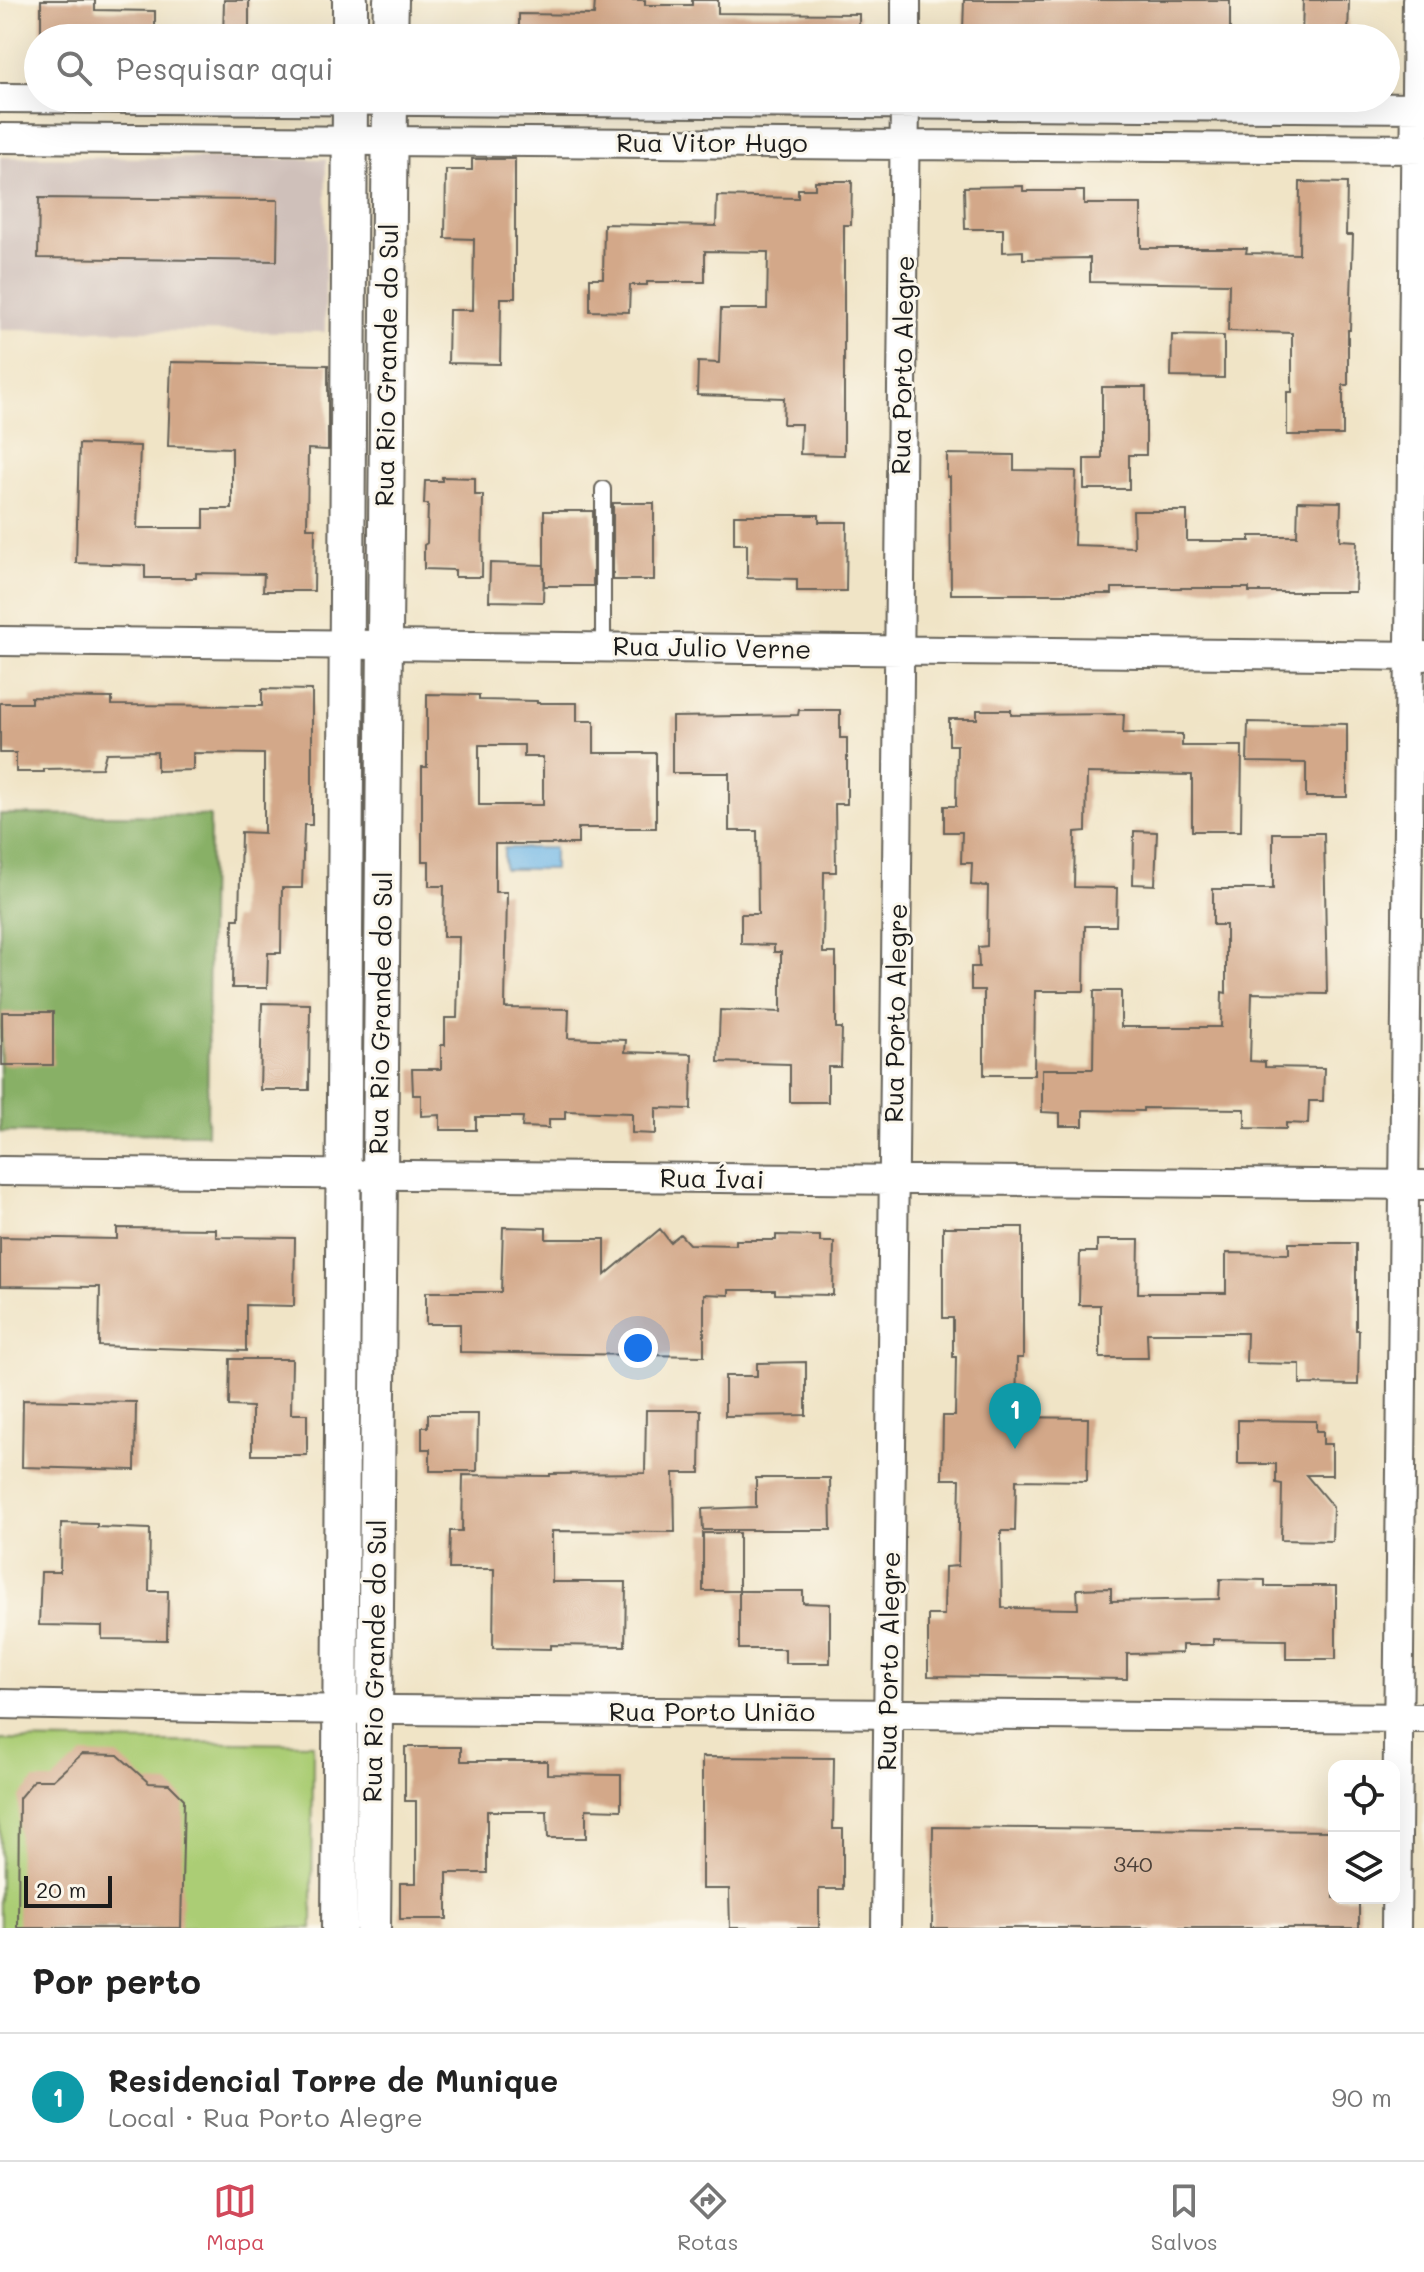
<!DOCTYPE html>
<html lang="pt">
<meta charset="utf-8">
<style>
body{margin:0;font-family:Mali,sans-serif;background:#f6f6f6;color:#222}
.controls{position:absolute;right:24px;bottom:24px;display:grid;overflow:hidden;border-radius:16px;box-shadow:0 8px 32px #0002}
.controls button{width:72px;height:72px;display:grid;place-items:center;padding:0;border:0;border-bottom:2px solid #e0e0e0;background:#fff;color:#222;font:40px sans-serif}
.scale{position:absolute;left:24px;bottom:20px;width:88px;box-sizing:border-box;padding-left:8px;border:4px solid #1c1c1c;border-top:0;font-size:22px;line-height:28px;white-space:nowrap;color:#1c1c1c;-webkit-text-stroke:6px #fbf7ec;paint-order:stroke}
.you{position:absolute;left:638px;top:1348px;width:28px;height:28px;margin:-20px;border:6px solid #fff;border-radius:50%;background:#1a73e8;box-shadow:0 0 0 12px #1a73e833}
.badge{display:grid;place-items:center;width:52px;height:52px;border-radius:50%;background:#d1495b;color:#fff;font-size:26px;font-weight:700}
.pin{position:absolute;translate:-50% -66px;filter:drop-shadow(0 2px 4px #0008)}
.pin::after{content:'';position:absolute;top:42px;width:28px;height:24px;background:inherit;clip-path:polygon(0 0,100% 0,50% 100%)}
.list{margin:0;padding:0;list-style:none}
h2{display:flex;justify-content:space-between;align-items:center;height:104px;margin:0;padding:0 32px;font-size:34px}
h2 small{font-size:26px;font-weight:400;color:#767676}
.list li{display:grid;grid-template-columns:52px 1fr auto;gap:24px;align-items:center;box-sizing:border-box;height:128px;padding:0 32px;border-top:2px solid #e0e0e0}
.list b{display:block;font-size:30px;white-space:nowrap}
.list p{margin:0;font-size:26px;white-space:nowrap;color:#767676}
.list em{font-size:26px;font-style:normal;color:#767676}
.icon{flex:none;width:44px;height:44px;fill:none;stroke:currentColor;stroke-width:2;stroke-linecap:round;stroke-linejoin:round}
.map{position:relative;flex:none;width:1424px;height:1928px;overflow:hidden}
.search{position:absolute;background:#fff;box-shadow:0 8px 32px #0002;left:24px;right:24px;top:24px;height:88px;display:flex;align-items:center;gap:20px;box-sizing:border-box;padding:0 28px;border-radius:44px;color:#767676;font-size:30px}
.sheet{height:232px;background:#fff}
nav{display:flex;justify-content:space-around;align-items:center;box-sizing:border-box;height:112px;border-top:2px solid #e0e0e0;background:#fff;font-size:22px;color:#767676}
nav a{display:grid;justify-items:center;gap:4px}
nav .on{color:#d1495b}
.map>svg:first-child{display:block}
</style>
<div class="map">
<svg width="1424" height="1928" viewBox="0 0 1424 1928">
<rect width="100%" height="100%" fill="#fbf7ec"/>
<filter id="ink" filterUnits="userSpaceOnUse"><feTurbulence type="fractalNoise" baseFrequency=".0125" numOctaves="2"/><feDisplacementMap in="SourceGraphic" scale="16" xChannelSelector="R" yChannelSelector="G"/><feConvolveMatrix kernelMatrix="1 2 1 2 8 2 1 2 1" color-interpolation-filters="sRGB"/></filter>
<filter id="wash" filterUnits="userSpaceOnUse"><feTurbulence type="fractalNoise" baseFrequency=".006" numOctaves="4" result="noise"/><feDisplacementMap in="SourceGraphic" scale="32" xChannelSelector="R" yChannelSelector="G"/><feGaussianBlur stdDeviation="1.8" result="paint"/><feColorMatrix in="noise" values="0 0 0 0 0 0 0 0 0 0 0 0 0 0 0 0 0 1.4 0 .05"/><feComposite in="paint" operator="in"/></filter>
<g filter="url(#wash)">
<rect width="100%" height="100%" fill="#f0e4c6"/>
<path fill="#cfc0ba" d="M0 157 326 159 325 332 0 330Z"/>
<path fill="#abcd75" stroke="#647448" stroke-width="2" d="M0 1740 313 1744 312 1928H0Z"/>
<path fill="#88b066" stroke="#526641" stroke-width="2" d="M0 814 210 816 207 1134 0 1132Z"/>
<path fill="#6eb6e6" stroke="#456981" stroke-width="2" d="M504 848H554V869H504Z"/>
<g id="blocks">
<path fill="#d3a889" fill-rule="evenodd" d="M41 0H95V10L155 11V38H41Z
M224 0H249V38H223Z
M595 0H645V5H692V0H718V13L859 14V38H519V14L594 15Z
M964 0H1230V38H971L963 31Z
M1303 0H1349L1348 38H1302Z
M472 159H515V298H501L500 364 448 363 449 310H473L474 239 445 238 446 170H472Z
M815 181H852L851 225H844V455L800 454 801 424H783L784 398 697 395 698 362 719 363 721 309H767L768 252 705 251V282H647V285H630L629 312 590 311V278H603L604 224 716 226 717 196 798 198V189H815Z
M1300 182 1347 183 1346 235H1353L1350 330H1348V385H1343V435H1287V392H1292V333L1228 331 1229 284 1090 282V258L1023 259V251L1003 252V229H965L964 187 1023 186V191H1084V204H1141V248H1247L1246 253 1299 254Z
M39 198 278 200 277 261 38 258Z
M1172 335 1224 336V378L1171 377Z
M171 362 328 365V450L308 449 307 528H315L314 591H263L264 574 196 573V578H145V565L76 563 79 444 140 446 137 528H204V509H232V448L168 446Z
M1102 387H1146V455H1129V489H1084V459H1102Z
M947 454 1014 455V470L1076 471 1074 545 1134 547 1133 511H1187V541H1250V536H1297L1298 501 1341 502 1340 540 1357 541 1355 592H1249V588H1112V594H951L950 477H947Z
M442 477 475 478V495H483L482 577H455V570L424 569V545L427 543 428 504H424L425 481H442Z
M613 503H654V580H613Z
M544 511H593V586H544Z
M734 515H819V522H847L846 591H797V579L747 578V544H734Z
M490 563 544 565 543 602 489 601Z
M262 689 312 690V825H304L302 888H282L281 953H268L267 988H232L233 919H239L241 832 264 833V754L193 753V770L157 771V752L106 753 102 768 44 769V772H16V753H0V703H31V697L112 698V705L262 706Z
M427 694 479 695V700L537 701V703H577V721H594V753H656V828H578V844H495V892H507L505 1008 569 1009 568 1038 626 1040 625 1052 692 1054 691 1109 656 1108V1134L632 1133V1113L565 1111V1119H549V1128L522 1127 523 1117H476V1130H440V1115L421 1116V1095H413L412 1069H441V1045H445V1018H457L459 937H443L444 886H429V861H422V767H427ZM479 745H524V757H543V805H479Z
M799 710H840V738H847V804H835L836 872H824L823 953H836V1028H842L841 1067H828V1102H790V1064L718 1062 720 1010 781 1012V952H774V945L741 944V914H758L757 831H729V773H672V717L798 715Z
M977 710H1011V715L1124 714 1123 733 1182 734V746H1242L1241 831H1192V775L1087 773 1086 831 1075 832 1074 887 1117 888 1116 926H1085L1084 991H1035L1034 1075H984V990H971V967H979L978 947 987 946 988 886 971 885 972 863H961L962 832H944V806H956L957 745H949V719H977Z
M1248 722 1347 724V797H1306V763L1247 762Z
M1134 831 1157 832 1155 885 1133 884Z
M1273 833H1324L1327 994 1252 993 1250 1061 1265 1062V1067L1324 1068 1323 1101H1309L1308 1124 1286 1123V1129L1245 1128V1109L1143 1108V1111L1083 1110V1126H1060V1113L1042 1112V1069H1093L1094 991H1121V1027H1221L1222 992 1226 993V925H1213V889H1273Z
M262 1003 310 1004 309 1090H260Z
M2 1012H53V1065H2Z
M503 1227 546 1228V1239H605V1275L660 1229 670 1242 680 1234 689 1244 736 1245V1240H776V1235L820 1236V1242H834L833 1295 775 1294V1290H729V1295L704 1294V1356L460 1352V1324H426V1292H501Z
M943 1227H1023V1358H1017L1016 1417 1088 1418 1087 1481 1016 1480 1015 1531H1001L1002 1608 1078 1609 1077 1589 1111 1588V1601L1219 1599 1220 1579 1265 1580V1586H1336V1659H1286V1640L1213 1639V1645H1182V1653L1127 1654V1679L928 1676V1615H944L945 1567 958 1566 960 1479H942L943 1416H955L956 1357H953V1318H943Z
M117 1228 216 1229V1237L295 1238 294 1306 246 1305V1351L99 1346 100 1287 0 1286V1237L117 1239Z
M1097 1240H1139L1138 1293H1226V1253L1289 1254V1243H1356V1330H1359L1358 1385 1300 1384V1364L1246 1363 1247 1333H1147L1148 1358H1100V1305H1079L1080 1252H1097Z
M230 1359H292L291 1414H307V1455H252V1407L229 1406Z
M806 1362V1415L725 1416V1376H757V1363Z
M23 1400 136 1402 135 1470 22 1467Z
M646 1410H701L700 1473H674L675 1532 552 1531V1582H626L625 1646 551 1645V1649L493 1648 494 1569H449L450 1531H462L463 1475 550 1476V1474L645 1473Z
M428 1414H478L477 1471H430V1449H422V1427H428Z
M1238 1420 1316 1421V1431H1323V1444H1332V1475H1306L1333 1507 1332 1541 1281 1540 1282 1484 1276 1483V1464H1238Z
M756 1478H830L831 1530H703L702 1509 756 1507Z
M61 1523 97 1524V1527L150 1529 149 1591H168L167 1640 102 1639V1626L39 1625 41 1572H60Z
M703 1533H739V1591H703Z
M739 1591H803V1603L830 1604V1663H785V1649H739Z
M405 1747H461V1761H547V1774L621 1775V1810L586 1809V1838H548L547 1811H487V1873H447V1919H400V1883H416V1801H405Z
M82 1754 118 1755 149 1783 169 1784 184 1799 181 1928H18L19 1798 34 1780H53Z
M702 1757 834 1758 833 1829H843V1889H819V1928H730L729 1889H702Z
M933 1827 1334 1831V1898H1359V1928H932Z"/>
</g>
</g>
<g filter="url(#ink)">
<use href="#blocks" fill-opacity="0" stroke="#666258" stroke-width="2"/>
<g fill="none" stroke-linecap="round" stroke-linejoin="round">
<defs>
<path id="service" d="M603 489V647"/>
<path id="minor" d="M906 38V0
M0 98 1424 108
M0 138 1424 149
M0 641 1424 656
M0 1171 1424 1185
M0 1704 268 1709 1424 1718
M886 1928 905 98
M1396 1928 1417 0"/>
<path id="tertiary" d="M350 38V0
M390 38 391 0
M339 1928 350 98
M373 1928 390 98"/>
</defs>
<use href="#service" stroke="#666258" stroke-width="18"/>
<use href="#minor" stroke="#666258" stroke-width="32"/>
<use href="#tertiary" stroke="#666258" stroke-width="38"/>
<use href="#service" stroke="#fff" stroke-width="14"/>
<use href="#minor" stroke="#fff" stroke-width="28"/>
<use href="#tertiary" stroke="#fff" stroke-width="34"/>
</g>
</g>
<g text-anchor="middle" stroke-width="6" stroke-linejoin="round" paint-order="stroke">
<g font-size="22" fill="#4a3f37">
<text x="1133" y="1872">340</text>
</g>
<g font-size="26" fill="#1c1c1c" stroke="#fbf7ec">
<text x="712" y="152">Rua Vitor Hugo</text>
<text transform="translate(387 365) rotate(-89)" y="9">Rua Rio Grande do Sul</text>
<text transform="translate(903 365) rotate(-89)" y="9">Rua Porto Alegre</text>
<text transform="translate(712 648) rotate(1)" y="9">Rua Julio Verne</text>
<text transform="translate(381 1013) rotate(-89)" y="9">Rua Rio Grande do Sul</text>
<text transform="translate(896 1013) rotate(-89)" y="9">Rua Porto Alegre</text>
<text transform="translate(712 1179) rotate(1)" y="9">Rua Ívai</text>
<text transform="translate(375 1661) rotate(-89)" y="9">Rua Rio Grande do Sul</text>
<text transform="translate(889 1661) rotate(-89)" y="9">Rua Porto Alegre</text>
<text x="712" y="1721">Rua Porto União</text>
</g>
</g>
</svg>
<div class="controls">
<button><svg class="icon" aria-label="locate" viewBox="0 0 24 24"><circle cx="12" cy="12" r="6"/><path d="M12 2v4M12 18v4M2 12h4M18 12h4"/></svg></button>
<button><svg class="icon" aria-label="layers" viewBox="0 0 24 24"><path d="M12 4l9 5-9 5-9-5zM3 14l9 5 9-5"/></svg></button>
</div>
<div class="scale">20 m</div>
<div class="you"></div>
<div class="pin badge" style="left:1015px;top:1449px;background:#0f9aa8">1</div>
<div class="search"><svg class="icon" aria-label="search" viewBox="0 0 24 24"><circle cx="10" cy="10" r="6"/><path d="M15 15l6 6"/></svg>Pesquisar aqui</div>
</div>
<section class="sheet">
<h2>Por perto<small></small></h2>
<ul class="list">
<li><span class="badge" style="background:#0f9aa8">1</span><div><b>Residencial Torre de Munique</b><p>Local · Rua Porto Alegre</p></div><em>90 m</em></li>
</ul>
</section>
<nav>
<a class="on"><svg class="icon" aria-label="map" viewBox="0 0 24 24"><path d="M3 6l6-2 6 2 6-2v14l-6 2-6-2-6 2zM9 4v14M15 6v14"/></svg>Mapa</a>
<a><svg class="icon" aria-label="directions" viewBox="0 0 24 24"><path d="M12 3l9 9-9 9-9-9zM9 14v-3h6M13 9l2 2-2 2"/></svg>Rotas</a>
<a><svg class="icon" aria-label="saved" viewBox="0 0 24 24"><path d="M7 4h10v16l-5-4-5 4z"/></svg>Salvos</a>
</nav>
